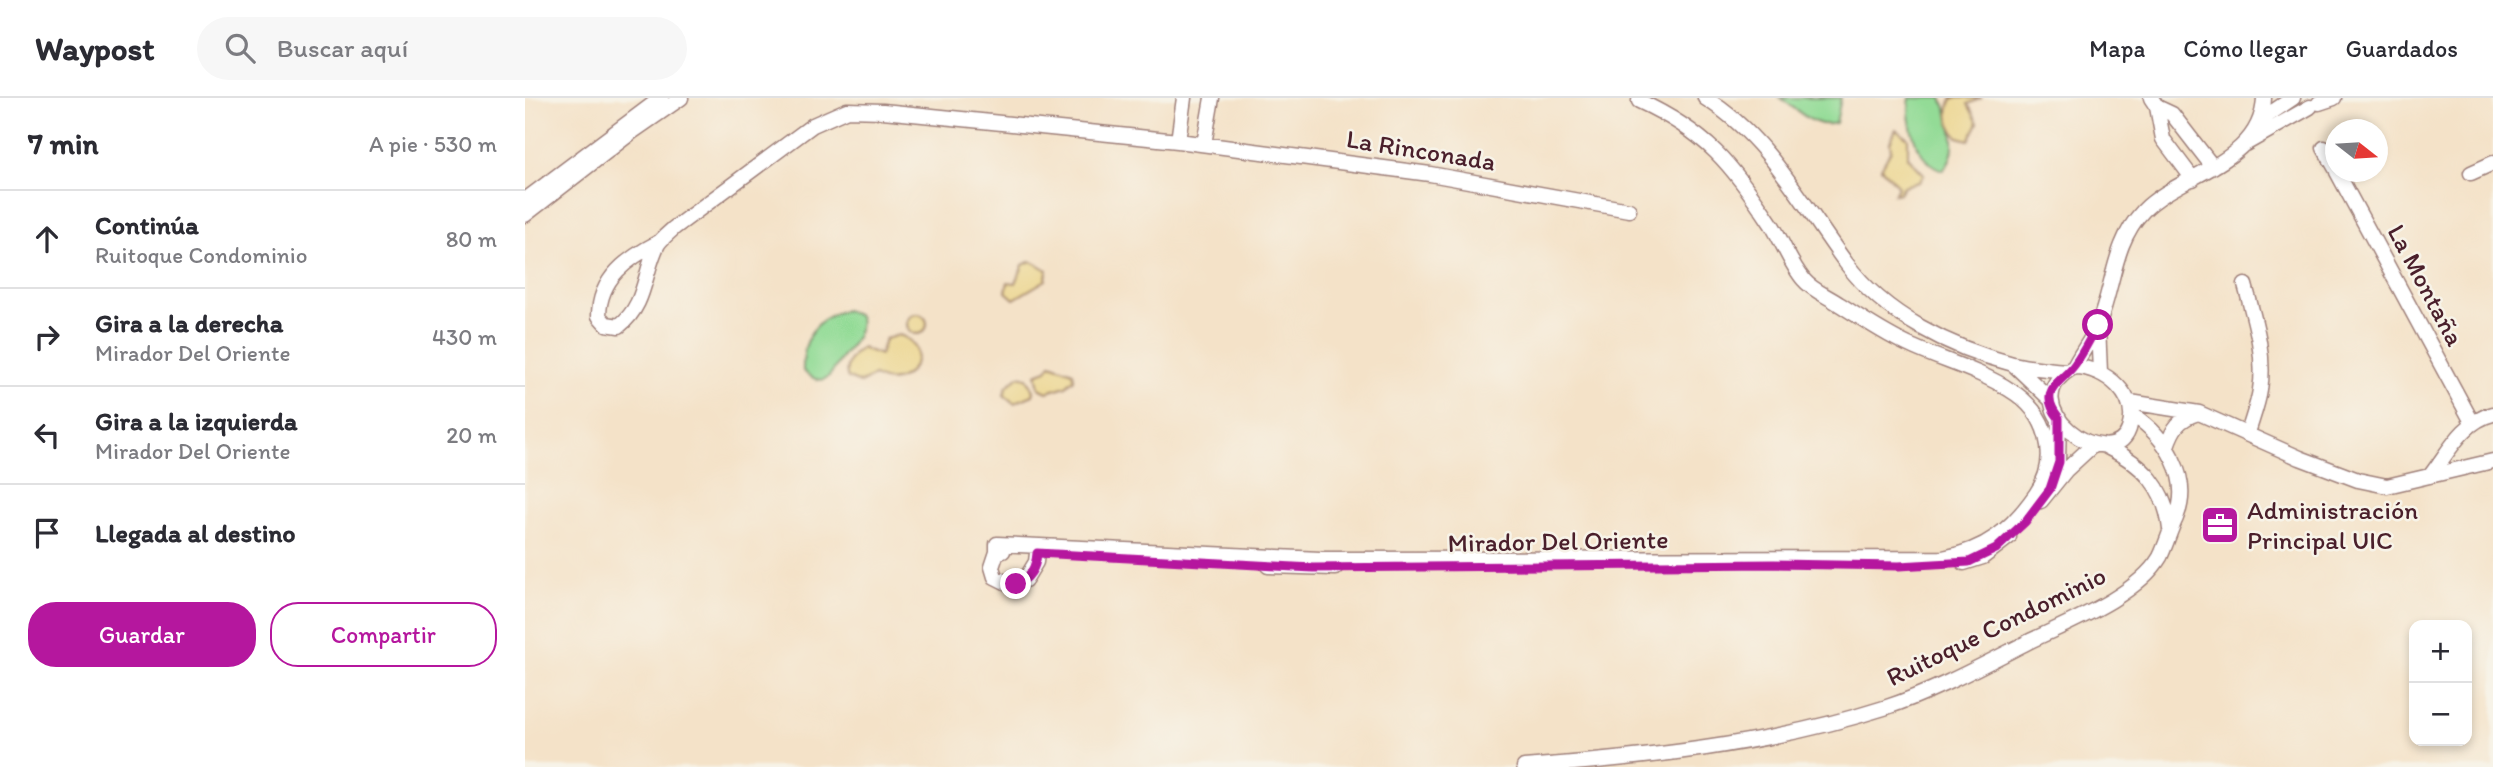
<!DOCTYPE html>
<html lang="es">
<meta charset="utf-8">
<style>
body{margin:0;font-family:Itim,sans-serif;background:#f7f7f7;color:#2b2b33}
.controls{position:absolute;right:21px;bottom:21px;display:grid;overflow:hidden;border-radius:14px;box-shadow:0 4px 10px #0003}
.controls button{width:63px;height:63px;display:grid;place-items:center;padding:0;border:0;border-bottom:2px solid #e1e1e2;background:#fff;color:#2b2b33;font:35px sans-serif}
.compass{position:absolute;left:1800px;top:21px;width:63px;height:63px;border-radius:50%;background:#fff;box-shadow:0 4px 10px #0003;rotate:107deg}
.stop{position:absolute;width:21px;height:21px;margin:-16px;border:5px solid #b5179e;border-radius:50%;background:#fff}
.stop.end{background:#b5179e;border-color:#fff;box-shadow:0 2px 7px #0008}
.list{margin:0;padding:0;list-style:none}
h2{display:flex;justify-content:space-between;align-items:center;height:91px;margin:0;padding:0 28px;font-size:30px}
h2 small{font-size:23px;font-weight:400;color:#7c7c81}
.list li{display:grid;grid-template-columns:46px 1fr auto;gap:21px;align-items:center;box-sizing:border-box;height:98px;padding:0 28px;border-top:2px solid #e1e1e2}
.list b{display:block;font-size:26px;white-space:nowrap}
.list p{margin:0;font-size:23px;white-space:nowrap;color:#7c7c81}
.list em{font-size:23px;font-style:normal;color:#7c7c81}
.actions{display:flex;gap:14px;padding:21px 28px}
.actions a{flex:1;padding:16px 0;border:2px solid #b5179e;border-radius:28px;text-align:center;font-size:24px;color:#b5179e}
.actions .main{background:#b5179e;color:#fff}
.icon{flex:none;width:38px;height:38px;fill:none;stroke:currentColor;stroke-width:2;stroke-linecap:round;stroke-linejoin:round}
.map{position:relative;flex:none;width:1968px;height:669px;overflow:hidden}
header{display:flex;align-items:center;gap:42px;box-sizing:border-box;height:98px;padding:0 35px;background:#fff;border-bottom:2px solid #e1e1e2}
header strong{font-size:33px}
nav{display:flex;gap:38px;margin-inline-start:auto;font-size:24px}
.search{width:490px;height:63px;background:#f7f7f7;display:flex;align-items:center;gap:18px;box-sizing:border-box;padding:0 24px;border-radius:38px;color:#7c7c81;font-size:26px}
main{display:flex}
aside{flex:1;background:#fff}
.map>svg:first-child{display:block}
</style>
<header>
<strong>Waypost</strong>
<div class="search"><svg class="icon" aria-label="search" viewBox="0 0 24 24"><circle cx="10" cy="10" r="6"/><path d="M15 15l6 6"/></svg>Buscar aquí</div>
<nav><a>Mapa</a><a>Cómo llegar</a><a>Guardados</a></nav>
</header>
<main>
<aside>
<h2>7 min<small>A pie · 530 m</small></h2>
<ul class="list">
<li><svg class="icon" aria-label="ahead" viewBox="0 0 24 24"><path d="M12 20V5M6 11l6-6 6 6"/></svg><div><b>Continúa</b><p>Ruitoque Condominio</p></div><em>80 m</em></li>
<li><svg class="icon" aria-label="right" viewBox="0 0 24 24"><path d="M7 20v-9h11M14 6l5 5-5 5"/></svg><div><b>Gira a la derecha</b><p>Mirador Del Oriente</p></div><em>430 m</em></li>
<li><svg class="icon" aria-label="left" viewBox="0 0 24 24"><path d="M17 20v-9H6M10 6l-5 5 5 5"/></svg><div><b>Gira a la izquierda</b><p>Mirador Del Oriente</p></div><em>20 m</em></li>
<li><svg class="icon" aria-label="arrive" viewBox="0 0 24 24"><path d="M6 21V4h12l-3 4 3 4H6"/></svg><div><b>Llegada al destino</b></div></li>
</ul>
<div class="actions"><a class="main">Guardar</a><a>Compartir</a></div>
</aside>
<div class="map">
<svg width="1968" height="669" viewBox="0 0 1968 669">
<rect width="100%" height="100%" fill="#f7f3e8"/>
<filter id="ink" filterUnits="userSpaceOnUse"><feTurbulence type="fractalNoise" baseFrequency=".0143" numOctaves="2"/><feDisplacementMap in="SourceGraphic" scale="14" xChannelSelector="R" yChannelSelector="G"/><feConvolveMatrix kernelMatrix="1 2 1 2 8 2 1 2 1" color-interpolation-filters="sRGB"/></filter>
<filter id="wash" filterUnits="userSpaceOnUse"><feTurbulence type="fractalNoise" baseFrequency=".00686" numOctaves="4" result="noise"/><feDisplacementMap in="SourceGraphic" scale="28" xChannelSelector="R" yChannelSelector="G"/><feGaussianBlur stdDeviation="1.57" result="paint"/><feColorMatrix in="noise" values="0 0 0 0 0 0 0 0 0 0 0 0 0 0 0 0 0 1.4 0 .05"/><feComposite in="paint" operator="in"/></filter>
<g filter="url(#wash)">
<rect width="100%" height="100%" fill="#f4e2c8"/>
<path fill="#93db96" stroke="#6e7d60" stroke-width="2" d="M1255 0H1316L1311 25C1288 32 1273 11 1255 0Z
M1385 0H1417C1426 21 1436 54 1418 72 1392 65 1380 23 1385 0Z
M320 212 334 218C337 235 329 244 319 257 306 273 303 294 278 273 277 242 289 220 320 212Z"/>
<path fill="#eeda9e" stroke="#9c7c64" stroke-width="2" d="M1428 0H1457L1443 6 1453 25 1444 42 1433 39C1423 27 1420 13 1428 0Z
M1371 31 1383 40V59L1399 76 1394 84 1378 88 1374 95 1369 96 1373 88 1356 70 1366 52 1365 44Z
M506 163 522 172 521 182 489 201 481 194 483 184 491 185 498 167Z
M382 226a10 10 0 1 1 20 0a10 10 0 1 1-20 0Z
M374 237C412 248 382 298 349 278L335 285 323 280C318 268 327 256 337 250L355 257 360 241Z
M526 266 548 274 549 281 541 288 522 294 514 290 511 276 522 272Z
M494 278 502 280 509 293 508 297 489 305 479 297 482 288Z"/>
</g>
<g filter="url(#ink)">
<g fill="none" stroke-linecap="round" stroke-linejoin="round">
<defs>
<path id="street" d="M1180 0C1243 39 1278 107 1321 165 1359 217 1426 250 1488 266 1504 270 1523 271 1541 273
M1626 0 1632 9 1638 41 1668 81
M1794 5 1809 0
M1632 9 1647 16 1688 69
M1734 23 1768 0
M653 43 659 0
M679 46 687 0
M1720 46 1785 9
M1799 50 1811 71
M1812 74 1947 324
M1946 75 1968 65
M0 102 136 0
M0 117 107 34 156 0
M134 144C103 160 74 180 74 218L81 226 94 228C122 206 118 175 133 146 137 140 144 135 149 130L288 27 322 12 358 13 653 43 905 76 1104 112
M1720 187C1729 220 1741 257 1735 292 1733 306 1727 321 1723 335
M1573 228 1575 274
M1488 266 1525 301
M1549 269C1556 255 1567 241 1573 227 1589 188 1588 145 1618 113 1655 75 1737 65 1739 0
M1549 269C1580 269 1615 298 1604 331 1587 381 1481 306 1549 269Z
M1605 304 1674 315 1775 360 1833 382 1862 388 1968 363
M1642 348C1648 330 1654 321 1673 315
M1582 349C1619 367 1640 389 1645 431
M1533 363 1534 320
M1905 378C1923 355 1938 323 1968 316
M1516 403 1541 372 1567 348
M478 453 472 454 467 469 470 479 484 486 500 482 511 464 512 455
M472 454V446L795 461 1418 460C1461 452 1486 432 1511 396 1536 360 1522 314 1485 292 1456 273 1419 263 1388 249 1362 238 1338 221 1314 206 1304 199 1287 192 1279 182 1266 167 1258 145 1247 127 1207 66 1181 34 1114 3
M1439 465 1458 459 1484 439
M743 468 810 470
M999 669C1119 660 1243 647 1359 610 1408 594 1456 568 1503 544 1542 525 1612 498 1635 459 1641 447 1645 432 1651 420 1668 380 1640 338 1608 317"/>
</defs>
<use href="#street" stroke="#9f807a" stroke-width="17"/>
<use href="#street" stroke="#fff" stroke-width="14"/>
</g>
</g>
<g fill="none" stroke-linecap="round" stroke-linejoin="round" filter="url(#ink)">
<path stroke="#b5179e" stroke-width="9" d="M491 486C505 481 511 470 512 455L788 470 1249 466 1374 468 1444 464 1471 451 1500 424 1525 391 1534 364V320C1511 291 1537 285 1550 266 1559 254 1565 240 1573 227"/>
</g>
<defs>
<symbol id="office-square" viewBox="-11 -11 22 22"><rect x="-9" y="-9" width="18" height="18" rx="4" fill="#b5179e" stroke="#f7f3e8"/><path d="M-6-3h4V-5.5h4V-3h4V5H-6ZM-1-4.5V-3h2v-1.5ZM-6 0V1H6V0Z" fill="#fff"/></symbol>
</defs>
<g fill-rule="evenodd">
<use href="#office-square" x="1673" y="405" width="44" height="44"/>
</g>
<g text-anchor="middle" stroke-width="5" stroke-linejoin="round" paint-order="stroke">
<g font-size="26" fill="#4a1f2b" stroke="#f7f3e8">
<text transform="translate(896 52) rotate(9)" y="9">La Rinconada</text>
<text transform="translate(1901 187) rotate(62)" y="9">La Montaña</text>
<text transform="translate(1033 443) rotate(-1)" y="9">Mirador Del Oriente</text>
<text transform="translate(1471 528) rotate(-26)" y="9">Ruitoque Condominio</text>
</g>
<g font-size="26" fill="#4a1f2b" stroke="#f7f3e8" text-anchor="start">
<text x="1722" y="421">Administración<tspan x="1722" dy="30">Principal UIC</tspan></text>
</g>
</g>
</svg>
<div class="controls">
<button>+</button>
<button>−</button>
</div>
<svg class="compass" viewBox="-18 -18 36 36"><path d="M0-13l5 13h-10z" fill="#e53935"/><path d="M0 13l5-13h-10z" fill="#7c7c81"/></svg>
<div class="stop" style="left:1573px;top:227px"></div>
<div class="stop end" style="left:491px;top:486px"></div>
</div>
</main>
